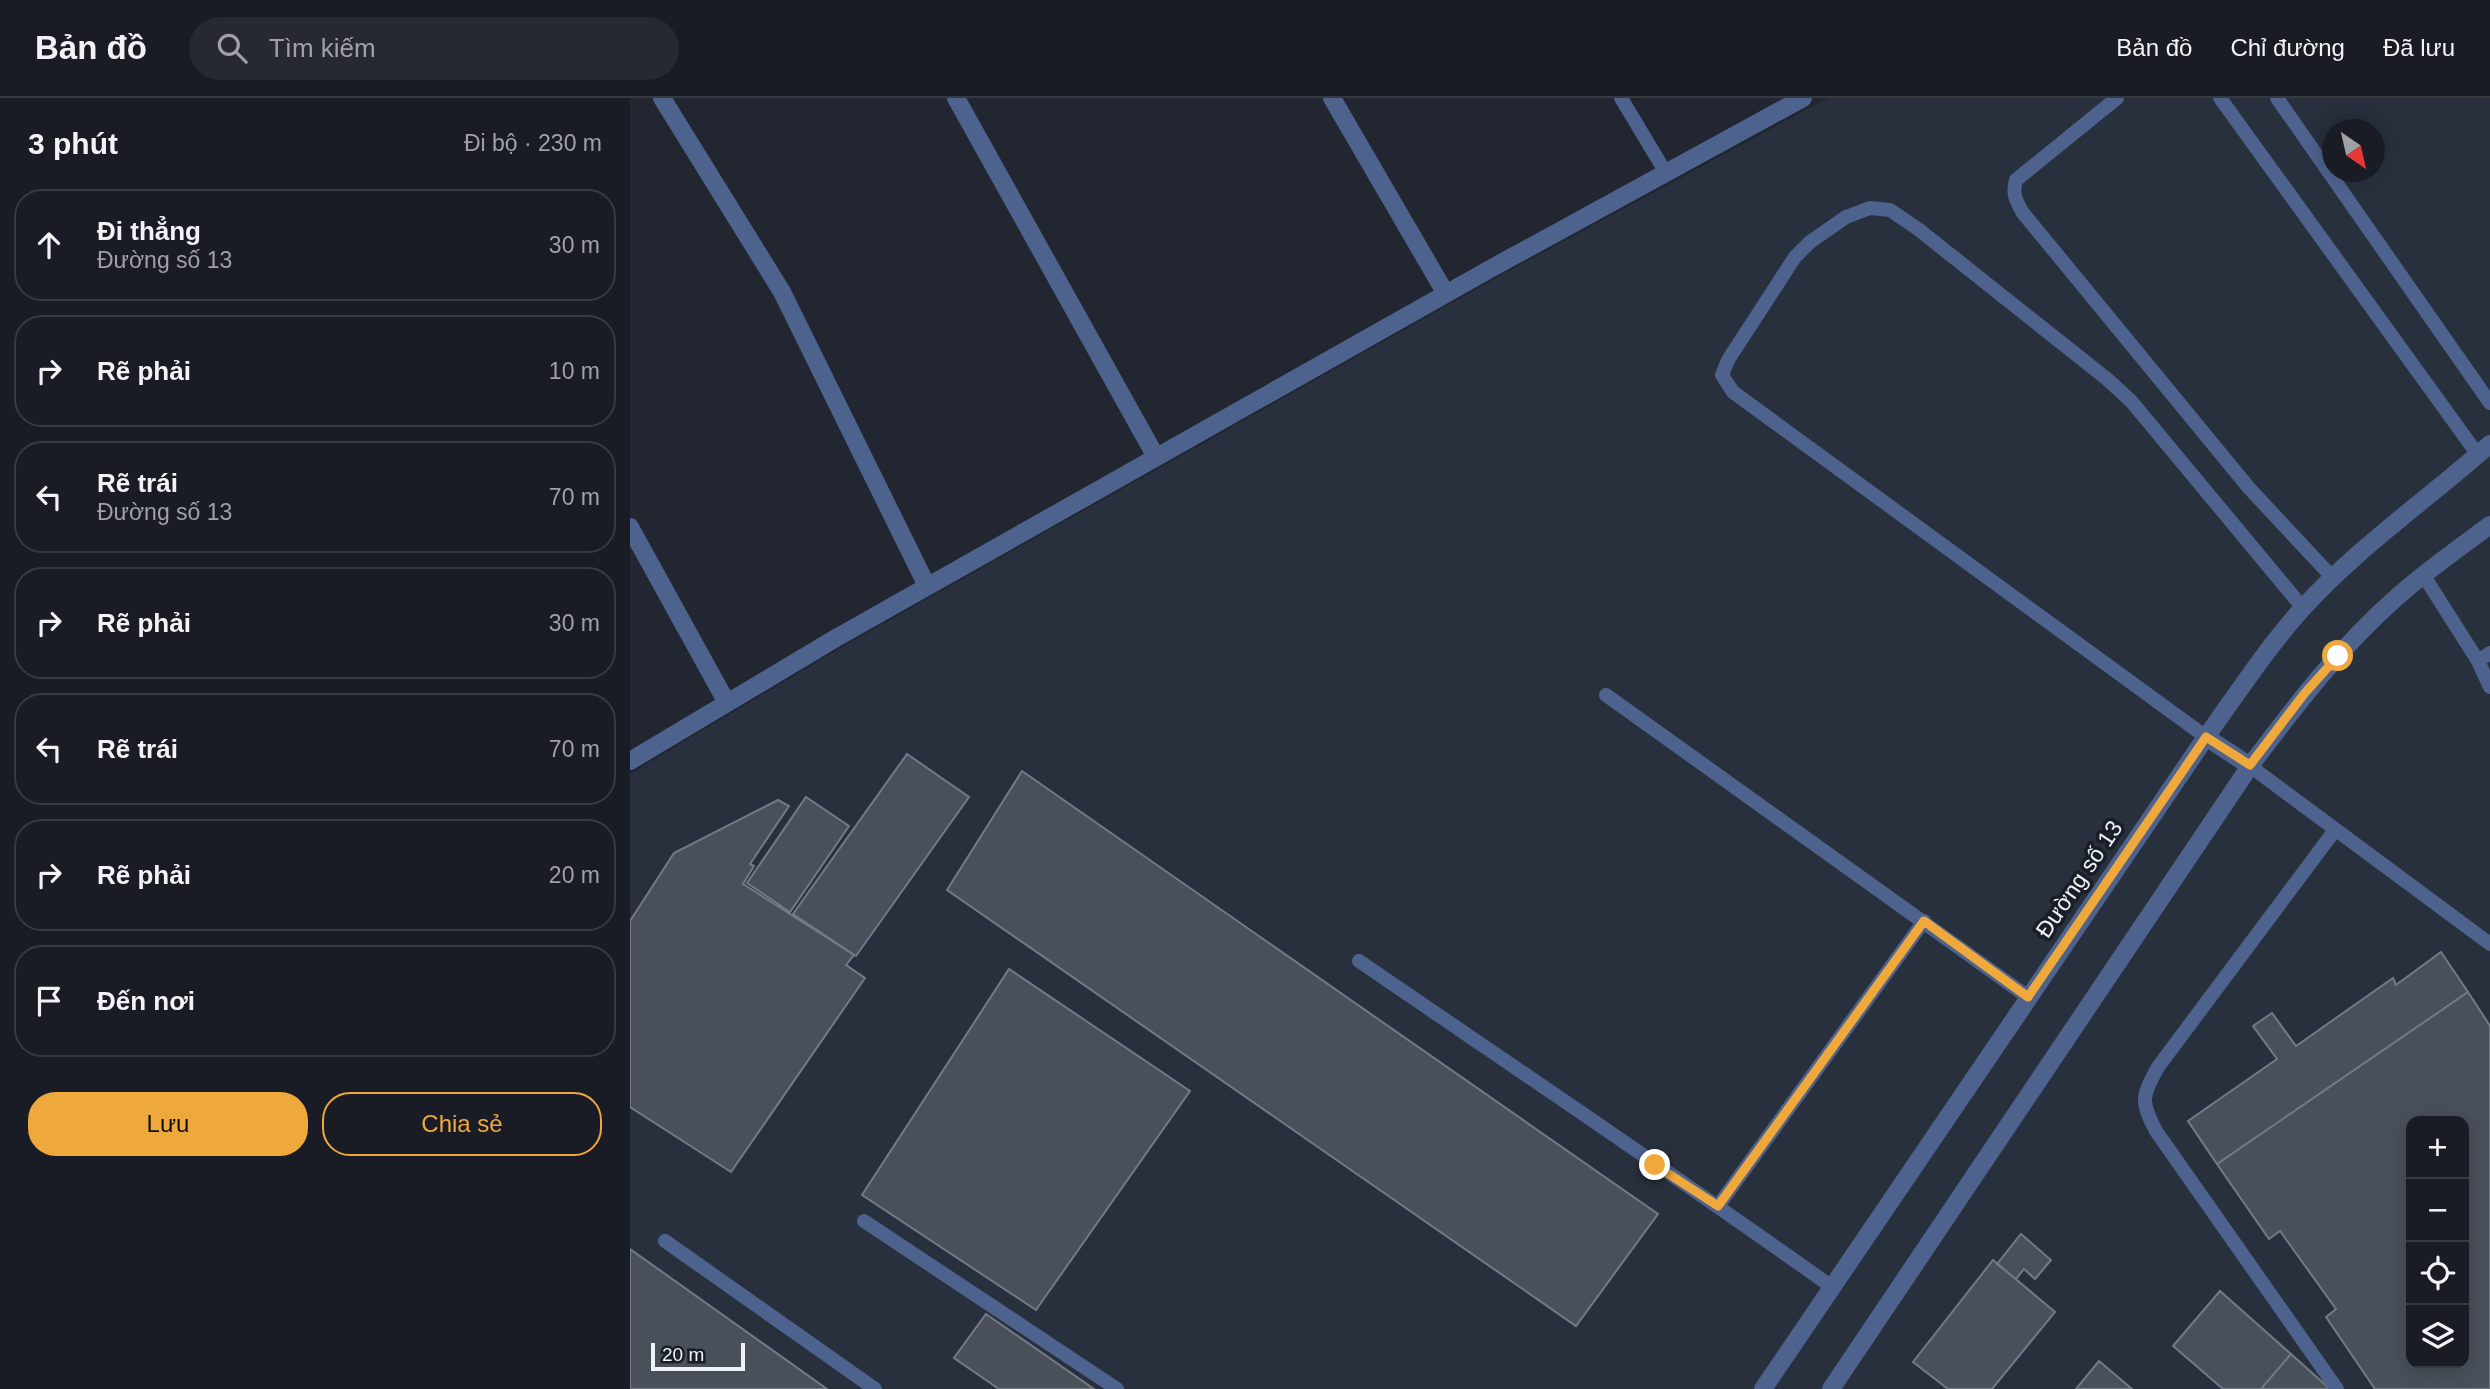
<!DOCTYPE html>
<html lang="vi">
<meta charset="utf-8">
<style>
body{margin:0;font-family:Arial,sans-serif;background:#262931;color:#f1f3f6}
.controls{position:absolute;right:21px;bottom:21px;display:grid;overflow:hidden;border-radius:14px;box-shadow:0 4px 18px #0003}
.controls button{width:63px;height:63px;display:grid;place-items:center;padding:0;border:0;border-bottom:2px solid #373a41;background:#191c24;color:#f1f3f6;font:35px sans-serif}
.compass{position:absolute;left:1692px;top:21px;width:63px;height:63px;border-radius:50%;background:#191c24;box-shadow:0 4px 18px #0003;rotate:146deg}
.scale{position:absolute;left:21px;bottom:18px;width:94px;box-sizing:border-box;padding-left:7px;border:4px solid #eff2f9;border-top:0;font-size:19px;line-height:24px;white-space:nowrap;color:#eff2f9;-webkit-text-stroke:5px #181d26;paint-order:stroke}
.stop{position:absolute;width:21px;height:21px;margin:-16px;border:5px solid #eea83c;border-radius:50%;background:#fff}
.stop.end{background:#eea83c;border-color:#fff;box-shadow:0 2px 7px #0008}
.list{margin:0;padding:0;list-style:none}
h2{display:flex;justify-content:space-between;align-items:center;height:91px;margin:0;padding:0 28px;font-size:30px}
h2 small{font-size:23px;font-weight:400;color:#9fa1a6}
.list li{display:grid;grid-template-columns:46px 1fr auto;gap:21px;align-items:center;box-sizing:border-box;height:112px;margin:0 14px 14px;padding:0 14px;border:2px solid #373a41;border-radius:28px}
.list b{display:block;font-size:26px;white-space:nowrap}
.list p{margin:0;font-size:23px;white-space:nowrap;color:#9fa1a6}
.list em{font-size:23px;font-style:normal;color:#9fa1a6}
.actions{display:flex;gap:14px;padding:21px 28px}
.actions a{flex:1;padding:16px 0;border:2px solid #eea83c;border-radius:28px;text-align:center;font-size:24px;color:#eea83c}
.actions .main{background:#eea83c;color:#111}
.icon{flex:none;width:38px;height:38px;fill:none;stroke:currentColor;stroke-width:2;stroke-linecap:round;stroke-linejoin:round}
.map{position:relative;flex:none;width:1860px;height:1291px;overflow:hidden}
header{display:flex;align-items:center;gap:42px;box-sizing:border-box;height:98px;padding:0 35px;background:#191c24;border-bottom:2px solid #373a41}
header strong{font-size:33px}
nav{display:flex;gap:38px;margin-inline-start:auto;font-size:24px}
.search{width:490px;height:63px;background:#262931;display:flex;align-items:center;gap:18px;box-sizing:border-box;padding:0 24px;border-radius:38px;color:#9fa1a6;font-size:26px}
main{display:flex}
aside{flex:1;background:#191c24}
.map>svg:first-child{display:block}
</style>
<header>
<strong>Bản đồ</strong>
<div class="search"><svg class="icon" aria-label="search" viewBox="0 0 24 24"><circle cx="10" cy="10" r="6"/><path d="M15 15l6 6"/></svg>Tìm kiếm</div>
<nav><a>Bản đồ</a><a>Chỉ đường</a><a>Đã lưu</a></nav>
</header>
<main>
<aside>
<h2>3 phút<small>Đi bộ · 230 m</small></h2>
<ul class="list">
<li><svg class="icon" aria-label="ahead" viewBox="0 0 24 24"><path d="M12 20V5M6 11l6-6 6 6"/></svg><div><b>Đi thẳng</b><p>Đường số 13</p></div><em>30 m</em></li>
<li><svg class="icon" aria-label="right" viewBox="0 0 24 24"><path d="M7 20v-9h11M14 6l5 5-5 5"/></svg><div><b>Rẽ phải</b></div><em>10 m</em></li>
<li><svg class="icon" aria-label="left" viewBox="0 0 24 24"><path d="M17 20v-9H6M10 6l-5 5 5 5"/></svg><div><b>Rẽ trái</b><p>Đường số 13</p></div><em>70 m</em></li>
<li><svg class="icon" aria-label="right" viewBox="0 0 24 24"><path d="M7 20v-9h11M14 6l5 5-5 5"/></svg><div><b>Rẽ phải</b></div><em>30 m</em></li>
<li><svg class="icon" aria-label="left" viewBox="0 0 24 24"><path d="M17 20v-9H6M10 6l-5 5 5 5"/></svg><div><b>Rẽ trái</b></div><em>70 m</em></li>
<li><svg class="icon" aria-label="right" viewBox="0 0 24 24"><path d="M7 20v-9h11M14 6l5 5-5 5"/></svg><div><b>Rẽ phải</b></div><em>20 m</em></li>
<li><svg class="icon" aria-label="arrive" viewBox="0 0 24 24"><path d="M6 21V4h12l-3 4 3 4H6"/></svg><div><b>Đến nơi</b></div></li>
</ul>
<div class="actions"><a class="main">Lưu</a><a>Chia sẻ</a></div>
</aside>
<div class="map">
<svg width="1860" height="1291" viewBox="0 0 1860 1291">
<rect width="100%" height="100%" fill="#212630"/>
<path fill="#28303e" fill-rule="evenodd" d="M1198 0H1860V1291H0V676L212 549 866 180ZM1702 32H1744V74H1702ZM1781 1023H1834V1265H1781Z"/>
<path fill="#4a505a" stroke="#737985" stroke-width="2" fill-rule="evenodd" d="M277 656 339 699 226 858 163 816Z
M392 673 1028 1116 946 1228 317 792Z
M176 699 219 728 160 814 117 785Z
M148 702 159 708 120 766 124 768 113 786 224 857 216 867 235 880 101 1074 0 1009V823L44 755Z
M1811 854 1838 894 1587 1066 1558 1023 1647 961 1623 928 1642 915 1666 948 1763 880 1766 887Z
M379 871 560 993 406 1212 232 1097Z
M1838 894 1860 928V1291H1745L1696 1219 1706 1211 1650 1133 1639 1141 1587 1066ZM1781 1023H1834V1265H1781Z
M1391 1136 1421 1162 1405 1181 1394 1171 1386 1181 1367 1166Z
M0 1151 197 1291H0Z
M1363 1162 1425 1214 1362 1291H1318L1283 1264Z
M1590 1193 1661 1256 1631 1291H1593L1543 1248Z
M356 1216 464 1291H369L324 1260Z
M1661 1256 1700 1291H1631Z
M1469 1263 1502 1291H1446Z"/>
<g fill="none" stroke-linecap="round" stroke-linejoin="round">
<path stroke="#4d628d" stroke-width="14" d="M991 0 1036 75
M1487 0 1386 82C1382 96 1386 103 1393 115L1619 390 1703 480
M1590 0 1848 357
M1647 0 1860 305
M1794 478 1848 563 1860 589
M1848 563 1860 555
M976 597 1398 899
M1576 639 1103 294 1092 277 1098 262 1165 159 1180 144 1216 119 1240 110 1260 112 1288 131 1477 281 1501 303 1673 510
M1620 668 1860 846
M1705 732 1528 969C1512 999 1510 1002 1526 1033L1707 1291
M729 863C887 971 1046 1078 1202 1189
M1088 1108 1294 823
M234 1123 487 1291
M35 1143 245 1291"/>
<path stroke="#4d628d" stroke-width="18" d="M32 0 152 194 297 488
M326 0 526 359
M702 0 816 196
M0 429 97 605
M1576 639 1620 668
M0 663 206 540 860 171 1173 0
M1133 1291 1576 639C1607 596 1636 551 1672 511 1728 449 1797 402 1860 346
M1201 1291 1620 668C1665 608 1711 548 1767 499 1796 473 1829 450 1860 427"/>
</g>
<g fill="none" stroke-linecap="round" stroke-linejoin="round">
<path stroke="#eea83c" stroke-width="9" d="M1025 1067 1088 1108 1294 823 1398 899 1576 639 1620 667 1674 596 1708 558"/>
</g>
<g text-anchor="middle" stroke-width="7" stroke-linejoin="round" paint-order="stroke">
<g font-size="23" fill="#eff2f9" stroke="#181d26">
<text transform="translate(1449 781) rotate(-56)" y="8">Đường số 13</text>
</g>
</g>
</svg>
<div class="controls">
<button>+</button>
<button>−</button>
<button><svg class="icon" aria-label="locate" viewBox="0 0 24 24"><circle cx="12" cy="12" r="6"/><path d="M12 2v4M12 18v4M2 12h4M18 12h4"/></svg></button>
<button><svg class="icon" aria-label="layers" viewBox="0 0 24 24"><path d="M12 4l9 5-9 5-9-5zM3 14l9 5 9-5"/></svg></button>
</div>
<svg class="compass" viewBox="-18 -18 36 36"><path d="M0-13l5 13h-10z" fill="#e53935"/><path d="M0 13l5-13h-10z" fill="#9fa1a6"/></svg>
<div class="scale">20 m</div>
<div class="stop" style="left:1708px;top:558px"></div>
<div class="stop end" style="left:1025px;top:1067px"></div>
</div>
</main>
